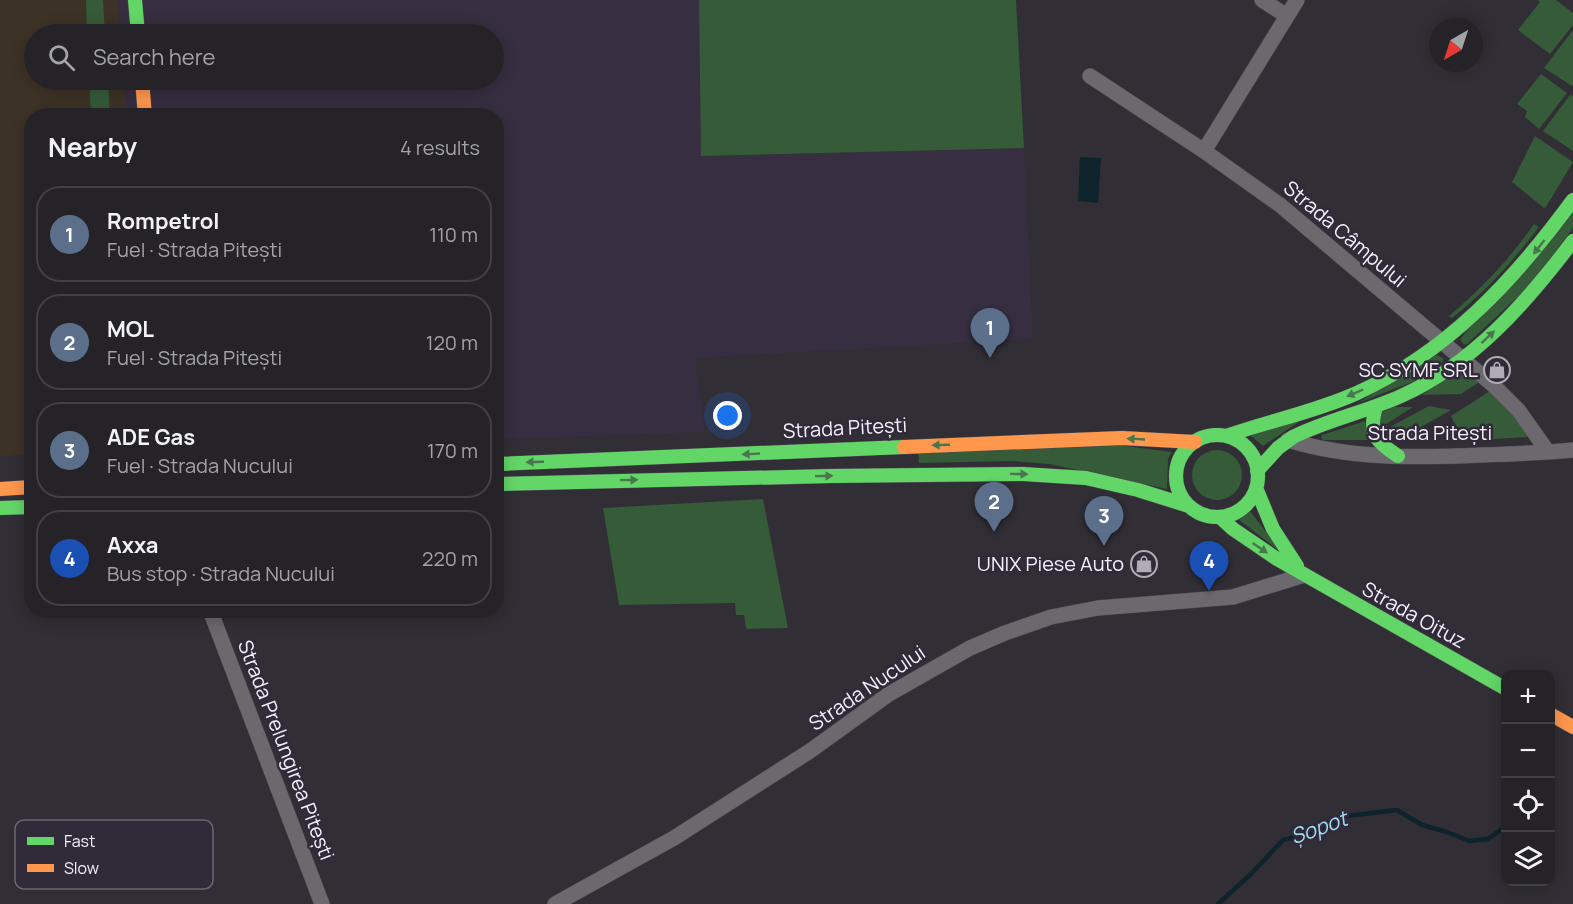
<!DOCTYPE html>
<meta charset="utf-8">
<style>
body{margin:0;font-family:Manrope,sans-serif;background:#2d2a30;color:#f1f3f6}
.controls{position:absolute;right:18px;bottom:18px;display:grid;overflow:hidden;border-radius:12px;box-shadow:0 3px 15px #0003}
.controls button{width:54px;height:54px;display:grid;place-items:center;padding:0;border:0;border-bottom:2px solid #423f45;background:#252228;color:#f1f3f6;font:30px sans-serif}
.compass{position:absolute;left:1429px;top:18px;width:54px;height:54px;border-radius:50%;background:#252228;box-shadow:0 3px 15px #0003;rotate:219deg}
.you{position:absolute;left:728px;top:416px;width:21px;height:21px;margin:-15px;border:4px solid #fff;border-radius:50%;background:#1a73e8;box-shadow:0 0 0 9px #1a73e833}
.badge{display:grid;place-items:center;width:39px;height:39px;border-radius:50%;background:#b0acb6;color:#fff;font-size:20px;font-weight:700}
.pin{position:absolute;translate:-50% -50px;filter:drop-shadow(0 2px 3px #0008)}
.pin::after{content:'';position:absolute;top:32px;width:21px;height:18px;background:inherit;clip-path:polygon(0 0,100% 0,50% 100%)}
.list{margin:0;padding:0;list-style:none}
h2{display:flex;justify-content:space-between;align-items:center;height:78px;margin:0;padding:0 24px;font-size:26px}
h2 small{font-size:20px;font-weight:400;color:#a3a4a8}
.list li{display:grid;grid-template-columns:39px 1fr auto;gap:18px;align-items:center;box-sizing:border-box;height:96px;margin:0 12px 12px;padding:0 12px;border:2px solid #423f45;border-radius:24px}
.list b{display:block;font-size:22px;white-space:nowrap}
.list p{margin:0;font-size:20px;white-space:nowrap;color:#a3a4a8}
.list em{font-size:20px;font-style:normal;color:#a3a4a8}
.icon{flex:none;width:33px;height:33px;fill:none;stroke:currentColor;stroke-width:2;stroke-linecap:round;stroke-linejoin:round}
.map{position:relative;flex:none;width:1573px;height:904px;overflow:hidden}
.search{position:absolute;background:#252228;box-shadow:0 3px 15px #0003;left:24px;top:24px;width:480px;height:66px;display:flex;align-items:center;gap:15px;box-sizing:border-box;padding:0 21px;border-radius:33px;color:#a3a4a8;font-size:22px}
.panel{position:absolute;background:#252228;box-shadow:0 3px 15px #0003;left:24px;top:108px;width:480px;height:510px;border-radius:24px}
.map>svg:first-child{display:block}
</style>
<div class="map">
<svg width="1573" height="904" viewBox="0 0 1573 904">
<rect width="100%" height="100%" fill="#312e36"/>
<path fill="#3d3226" d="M0 0H118L121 34H34V80H125L127 115 32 116 31 455 0 456Z"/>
<path fill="#372e41" d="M118 0H699L702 156 1024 148 1033 339 695 358 705 432 497 439 496 116 127 115 125 80H494V34H121Z"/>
<path fill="#355b38" d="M86 0H103L105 34H87Z
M699 0H1016L1024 148 701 156Z
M1538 0H1556L1573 13V25L1550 54 1518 30 1540 2Z
M1573 30V85L1572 86 1544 68Z
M1541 74 1567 93 1539 129 1525 117 1527 111 1517 104Z
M89 80H108L110 115H91Z
M1570 95 1573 96V151L1543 131Z
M1535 136 1573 162 1546 207 1544 208 1512 182Z
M1573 210V228L1542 270 1523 292 1467 344 1464 345 1460 339Z
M1534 224 1539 227C1513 261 1486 292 1452 318L1449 316C1484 286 1508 261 1534 224Z
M1435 354 1443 358V362L1412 382 1358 403Z
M1462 368 1479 379 1478 383 1461 394 1422 395Z
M1490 391 1530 432 1527 437 1463 441 1451 416Z
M1429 406 1451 410 1421 427 1428 440 1390 439 1384 430Z
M1393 407H1413L1383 426 1381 425V413Z
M1305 418 1263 446 1250 435Z
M1365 421 1369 440H1323L1321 438 1322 435Z
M1117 445 1172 452 1168 459 1167 489 1049 464 1011 461 919 463 918 451Z
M1192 475a25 25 0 1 1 50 0a25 25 0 1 1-50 0Z
M763 499 788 628 746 629 744 615H736L735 603 619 605 603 508Z
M1250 511 1282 553 1239 520Z"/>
<path fill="#0e232c" d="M1080 157 1101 158 1098 203 1078 201Z"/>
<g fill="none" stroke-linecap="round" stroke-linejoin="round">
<path stroke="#0e232c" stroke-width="4.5" d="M1550 730H1551
M1218 904 1251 874 1283 840 1321 831 1347 816 1397 810 1422 825 1447 832 1469 841 1488 839 1506 826"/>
<defs>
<path id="street" d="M1262 0 1287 16
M1090 76 1204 151 1280 205 1492 384 1519 411 1548 452
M1204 151 1297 0
M1288 440C1350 459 1417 458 1481 455 1512 454 1542 453 1573 450
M210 610 322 904
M555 904 674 838 810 751 889 694 970 648 1005 633 1051 617 1098 608 1233 597 1304 575"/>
<path id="fast" d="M135 0 138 34
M1376 407C1368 433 1376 442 1398 456
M1176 476a41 41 0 1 1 82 0a41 41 0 1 1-82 0Z
M1226 436C1269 421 1315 412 1357 393 1448 352 1515 279 1573 200
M496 464 904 447
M1257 471 1278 448 1293 437C1327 420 1366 412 1401 396 1473 364 1526 303 1573 241
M496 484 831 476 1023 474 1086 478 1138 490 1189 506
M1256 488 1273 529 1297 566
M0 508 32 507
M1220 517 1233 529 1277 559 1506 689"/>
<path id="slow" d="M142 80 145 116
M904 447 1122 438 1195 442
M0 489 32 487
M1550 714 1573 727"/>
</defs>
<use href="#street" stroke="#4e4a51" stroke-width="16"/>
<use href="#fast" stroke="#4e4a51" stroke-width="15"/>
<use href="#slow" stroke="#4e4a51" stroke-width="15"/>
<use href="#street" stroke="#6b686e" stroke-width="15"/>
<use href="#fast" stroke="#63d668" stroke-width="14"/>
<use href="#slow" stroke="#ff974d" stroke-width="14"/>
</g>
<defs><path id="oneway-solid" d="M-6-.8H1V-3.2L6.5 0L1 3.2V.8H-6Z" transform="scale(1.5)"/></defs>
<g fill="#48774e">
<use href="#oneway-solid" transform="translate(1539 247) rotate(128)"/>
<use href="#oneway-solid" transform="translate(1488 337) rotate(-43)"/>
<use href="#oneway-solid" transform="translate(1355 393) rotate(157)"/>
<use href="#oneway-solid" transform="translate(1136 439) rotate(-177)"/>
<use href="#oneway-solid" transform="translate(941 445) rotate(178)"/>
<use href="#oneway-solid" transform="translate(751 454) rotate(177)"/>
<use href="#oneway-solid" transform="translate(535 462) rotate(178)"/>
<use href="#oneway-solid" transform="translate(1019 474) rotate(1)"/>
<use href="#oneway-solid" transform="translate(824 476) rotate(-1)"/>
<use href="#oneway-solid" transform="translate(629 480) rotate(-1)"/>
<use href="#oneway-solid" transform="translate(1260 548) rotate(34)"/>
</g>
<defs>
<symbol id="shop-ring" viewBox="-11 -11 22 22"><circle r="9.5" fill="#312a39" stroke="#b0acb6" stroke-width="1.5"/><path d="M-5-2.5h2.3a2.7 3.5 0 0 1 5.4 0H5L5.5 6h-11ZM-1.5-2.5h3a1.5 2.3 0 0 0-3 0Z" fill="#b0acb6"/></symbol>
</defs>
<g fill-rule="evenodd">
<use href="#shop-ring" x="1482" y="355" width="30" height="30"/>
<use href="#shop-ring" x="1129" y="549" width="30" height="30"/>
</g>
<g text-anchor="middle" stroke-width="5" stroke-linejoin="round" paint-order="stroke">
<g font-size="20" fill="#f5f0fb" stroke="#312a39">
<text transform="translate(1345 234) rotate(40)" y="7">Strada Câmpului</text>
<text transform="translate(845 428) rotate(-3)" y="7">Strada Pitești</text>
<text x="1430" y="440">Strada Pitești</text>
<text transform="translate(1414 615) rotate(29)" y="7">Strada Oituz</text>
<text transform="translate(867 688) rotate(-34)" y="7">Strada Nucului</text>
<text transform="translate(286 750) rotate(69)" y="7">Strada Prelungirea Pitești</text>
</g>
<g font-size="20" fill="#f5f0fb" stroke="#312a39" text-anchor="end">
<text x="1478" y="377">SC SYMF SRL</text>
<text x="1124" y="571">UNIX Piese Auto</text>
</g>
<g font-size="21" font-style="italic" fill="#a1dbf5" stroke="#312a39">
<text transform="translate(1319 828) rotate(-20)" y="7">Șopot</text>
</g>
</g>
<rect x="15" y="820" width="198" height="69" rx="9" fill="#312a39" stroke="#6c6573" stroke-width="1.5"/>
<rect x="27" y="837" width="27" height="8" fill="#63d668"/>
<rect x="27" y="864" width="27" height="8" fill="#ff974d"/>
<g font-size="16" fill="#f5f0fb">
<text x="64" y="847">Fast</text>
<text x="64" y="874">Slow</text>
</g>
</svg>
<div class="controls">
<button>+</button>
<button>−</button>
<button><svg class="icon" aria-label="locate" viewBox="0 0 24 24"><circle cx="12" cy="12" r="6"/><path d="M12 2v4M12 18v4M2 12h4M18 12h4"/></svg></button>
<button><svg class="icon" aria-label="layers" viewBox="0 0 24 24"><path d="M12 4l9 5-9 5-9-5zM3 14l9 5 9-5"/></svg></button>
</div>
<svg class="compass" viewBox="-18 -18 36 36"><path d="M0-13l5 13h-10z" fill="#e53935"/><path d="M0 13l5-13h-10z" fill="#a3a4a8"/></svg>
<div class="you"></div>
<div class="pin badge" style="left:990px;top:358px;background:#5c6f8a">1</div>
<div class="pin badge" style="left:994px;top:532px;background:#5c6f8a">2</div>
<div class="pin badge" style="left:1104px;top:546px;background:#5c6f8a">3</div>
<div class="pin badge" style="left:1209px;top:591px;background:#1a4fb4">4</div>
<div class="search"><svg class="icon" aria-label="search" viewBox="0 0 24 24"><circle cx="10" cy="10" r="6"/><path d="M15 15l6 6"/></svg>Search here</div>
<section class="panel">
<h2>Nearby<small>4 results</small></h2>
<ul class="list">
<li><span class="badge" style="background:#5c6f8a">1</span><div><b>Rompetrol</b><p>Fuel · Strada Pitești</p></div><em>110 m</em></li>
<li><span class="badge" style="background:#5c6f8a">2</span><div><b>MOL</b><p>Fuel · Strada Pitești</p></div><em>120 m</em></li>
<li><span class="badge" style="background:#5c6f8a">3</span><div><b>ADE Gas</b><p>Fuel · Strada Nucului</p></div><em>170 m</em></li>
<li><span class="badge" style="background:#1a4fb4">4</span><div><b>Axxa</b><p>Bus stop · Strada Nucului</p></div><em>220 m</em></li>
</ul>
</section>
</div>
